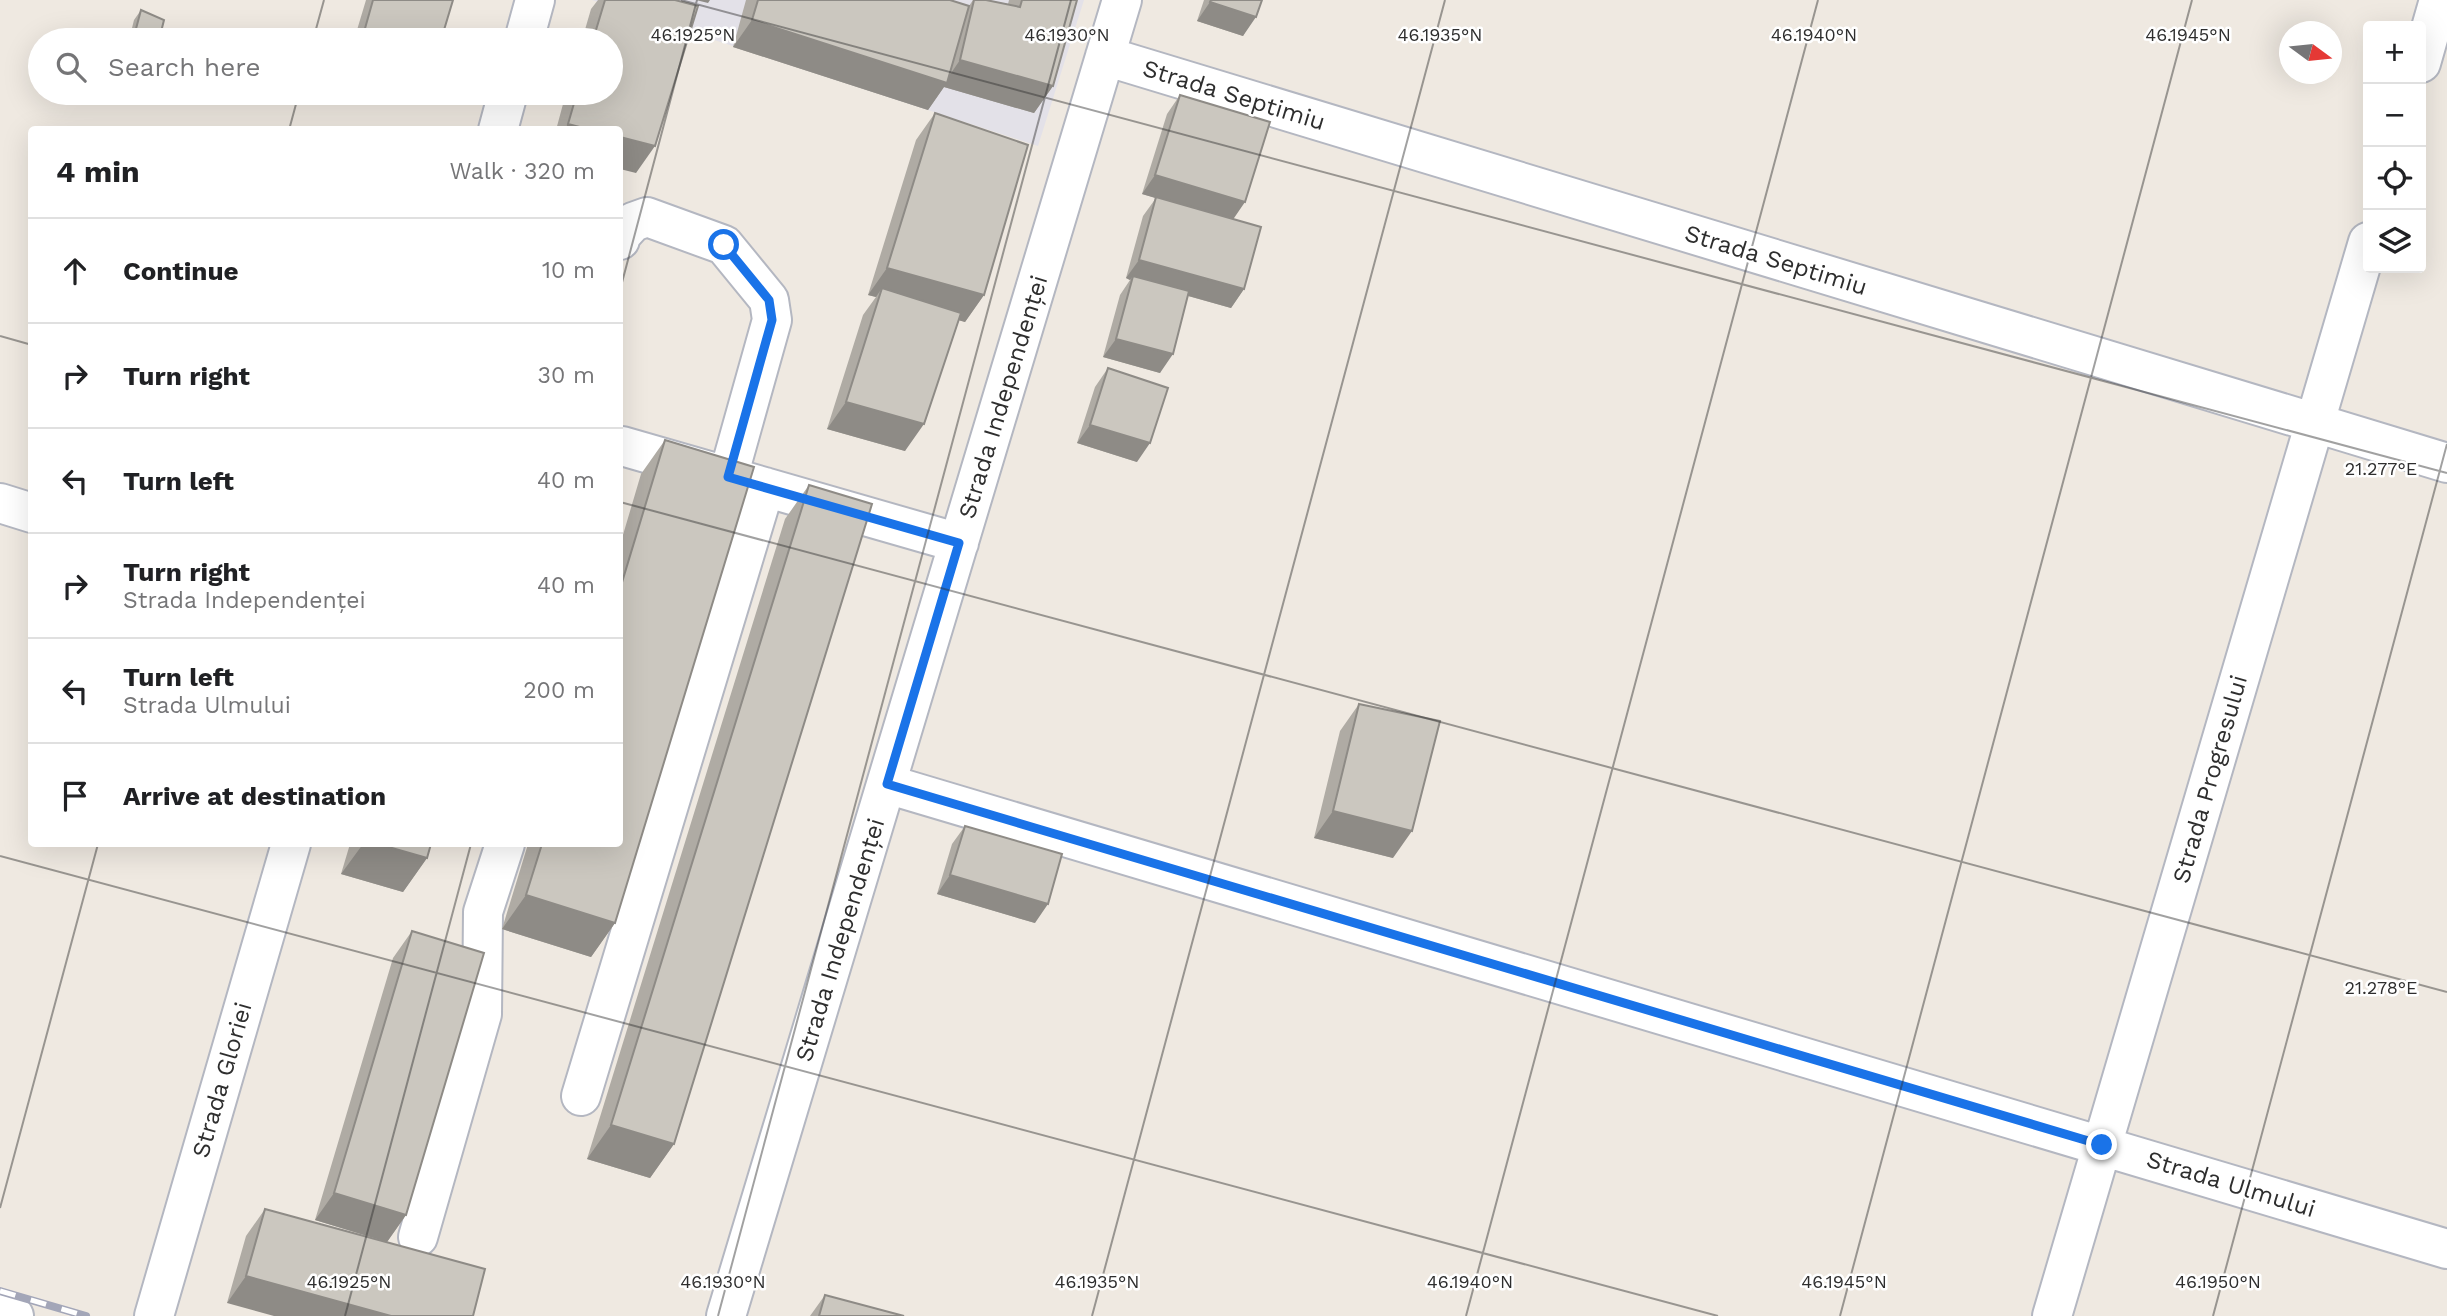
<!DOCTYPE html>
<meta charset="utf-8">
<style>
body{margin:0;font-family:"Work Sans",sans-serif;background:#f6f6f6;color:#202124}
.controls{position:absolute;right:21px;top:21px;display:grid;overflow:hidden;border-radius:7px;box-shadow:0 7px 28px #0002}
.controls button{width:63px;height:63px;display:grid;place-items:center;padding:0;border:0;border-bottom:2px solid #e0e0e0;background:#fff;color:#202124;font:35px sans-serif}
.compass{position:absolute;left:2279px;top:21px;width:63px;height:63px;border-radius:50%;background:#fff;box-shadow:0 7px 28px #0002;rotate:105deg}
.stop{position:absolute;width:21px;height:21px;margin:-16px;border:5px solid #1a73e8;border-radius:50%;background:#fff}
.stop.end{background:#1a73e8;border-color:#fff;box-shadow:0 2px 7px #0008}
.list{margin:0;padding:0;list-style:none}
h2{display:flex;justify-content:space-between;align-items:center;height:91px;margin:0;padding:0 28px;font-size:30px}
h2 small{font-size:23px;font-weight:400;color:#757577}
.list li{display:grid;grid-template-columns:46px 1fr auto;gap:21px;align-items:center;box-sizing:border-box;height:105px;padding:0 28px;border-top:2px solid #e0e0e0}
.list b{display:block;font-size:26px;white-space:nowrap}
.list p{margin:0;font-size:23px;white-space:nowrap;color:#757577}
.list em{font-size:23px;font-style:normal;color:#757577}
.icon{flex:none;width:38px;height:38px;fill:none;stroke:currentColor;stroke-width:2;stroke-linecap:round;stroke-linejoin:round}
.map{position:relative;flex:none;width:2447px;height:1316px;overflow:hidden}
.search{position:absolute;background:#fff;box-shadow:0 7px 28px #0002;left:28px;top:28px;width:595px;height:77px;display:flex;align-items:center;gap:18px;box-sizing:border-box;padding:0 24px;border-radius:38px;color:#757577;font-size:26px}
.panel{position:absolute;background:#fff;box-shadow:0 7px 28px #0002;left:28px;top:126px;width:595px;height:721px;border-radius:7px}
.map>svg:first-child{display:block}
</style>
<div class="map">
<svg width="2447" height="1316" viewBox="0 0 2447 1316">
<rect width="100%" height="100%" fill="#efe9e1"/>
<path fill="#e3e1e8" d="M592 0H1084L1038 146Z"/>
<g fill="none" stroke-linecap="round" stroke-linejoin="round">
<defs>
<path id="minor" d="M524 40 535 0
M1105 56 2447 463
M2421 63 2439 0
M498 130 508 93
M620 240 621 235 633 222 647 217 724 245 769 300 772 320 728 477
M622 446 959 543
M0 503 32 513
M887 784 2447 1249
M581 1096 765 487
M418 1237 482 1014 483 912 505 844
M0 1312 14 1316
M154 1316 291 844
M726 1316 1122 0
M2052 1316 2368 242"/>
</defs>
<use href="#minor" stroke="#b4b7c1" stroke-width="42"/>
<use href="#minor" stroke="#fff" stroke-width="38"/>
<defs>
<path id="rail" d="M0 1291 86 1316"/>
</defs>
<use href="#rail" stroke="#a3a6b8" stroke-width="8"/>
<use href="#rail" stroke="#fff" stroke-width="5" stroke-dasharray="16" stroke-linecap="butt"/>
</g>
<path fill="#afaba4" d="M366 0H453L441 40H354Z
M598 0H675L636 173 620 130H556L566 93H611V40H582L591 9Z
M746 0H950L969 6 973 0H986L1008 4 1009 0H1077L1053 86 1034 113 944 87 928 110 733 47Z
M1204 0H1262L1243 36 1197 21Z
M141 10 159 40H129L134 20Z
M1180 95 1233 219 1244 289 1231 308 1188 296 1160 373 1103 357 1120 295 1130 280 1126 278 1143 216 1156 198 1142 194 1167 114Z
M935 113 984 295 965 322 959 320 905 451 827 429 863 315 876 297 868 295 916 140Z
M1108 368 1137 462 1077 443 1095 387Z
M665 440 754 467 615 923 591 957 502 929 528 844H620V545L641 474Z
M809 485 674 1144 650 1178 587 1159 785 519Z
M1359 704 1393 858 1314 838 1340 731Z
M965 826 1035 923 937 894 952 844Z
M350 844H431L427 858 403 892 341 874Z
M412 931 406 1215 387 1242 315 1220 393 958Z
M265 1209 485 1269 227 1303 246 1236Z
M825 1295 904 1316H810Z"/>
<path fill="#8e8b86" d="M696 0H710L708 3Z
M1210 2 1256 17 1243 36 1197 21Z
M752 20 945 82 960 60 1053 86 1034 113 944 87 928 110 733 47Z
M364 32 395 40H358Z
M568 124 591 130H564Z
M620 137 655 146 636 173 620 169Z
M1155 175 1245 202 1232 221 1142 194Z
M1139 260 1244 289 1231 308 1132 280 1133 276 1130 280 1126 278Z
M887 268 984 295 965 322 879 298 882 288 876 297 868 295Z
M1116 339 1173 354 1160 373 1103 357Z
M846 402 924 424 905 451 827 429Z
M1090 425 1150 443 1137 462 1077 443Z
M1333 811 1412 831 1393 858 1314 838Z
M363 844H378L427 858 403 892 341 874Z
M950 875 1048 904 1035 923 937 894Z
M526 895 615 923 591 957 502 929Z
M611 1125 674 1144 650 1178 587 1159Z
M334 1193 406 1215 387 1242 315 1220Z
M246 1276 391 1316H274L227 1303Z"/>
<path fill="#cbc7bf" stroke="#8e8b86" stroke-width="2" d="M373 0H453L441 40H395L364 32Z
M605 0H675L698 6 655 146 620 137V130H591L568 124 577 93H611V40H593Z
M758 0H950L969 6 947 83 752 20Z
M974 0H986L1020 7 1022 0H1077L1053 86 960 60Z
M1211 0H1262L1256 17 1210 2Z
M141 10 164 20 159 40H133Z
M1180 95 1270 122 1245 202 1155 175Z
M935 113 1028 145 984 295 887 268Z
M1156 197 1261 227 1244 289 1139 260Z
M1133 276 1189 291 1173 354 1116 339Z
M882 288 961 313 924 424 846 402Z
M1108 368 1168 388 1150 443 1090 425Z
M665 440 754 467 615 923 526 895 542 844H620V589Z
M809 485 872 504 674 1144 611 1125Z
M1359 704 1440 721 1412 831 1333 811Z
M965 826 1062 854 1048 904 950 875Z
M378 844H431L427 858Z
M412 931 484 953 406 1215 334 1193Z
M265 1209 485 1269 473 1316H391L246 1276Z
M825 1295 904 1316H819Z"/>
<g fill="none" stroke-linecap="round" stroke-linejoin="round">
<path stroke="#1a73e8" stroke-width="9" d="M724 245 769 300 772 320 728 477 959 543 887 784 2102 1145"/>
</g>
<path fill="none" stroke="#2e2e2e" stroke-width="2" stroke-opacity="0.45" d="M681 0 2447 473M313 40 324 0M289 130 299 93M620 290 697 0M0 336 32 345M620 502 2447 992M0 856 1718 1316M0 1208 98 844M345 1316 471 844M718 1316 1071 0M1092 1316 1445 0M1466 1316 1818 0M1840 1316 2192 0M2213 1316 2447 444"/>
<g text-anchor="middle" stroke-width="5" stroke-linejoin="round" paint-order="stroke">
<g font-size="24" fill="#2e2e2e" stroke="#fff">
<text transform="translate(1234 95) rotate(17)" y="8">Strada Septimiu</text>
<text transform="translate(1776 260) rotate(17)" y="8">Strada Septimiu</text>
<text transform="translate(1003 397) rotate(-73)" y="8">Strada Independenței</text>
<text transform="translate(2210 779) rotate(-74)" y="8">Strada Progresului</text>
<text transform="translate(840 940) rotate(-73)" y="8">Strada Independenței</text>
<text transform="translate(222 1080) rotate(-74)" y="8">Strada Gloriei</text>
<text transform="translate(2231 1184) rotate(17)" y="8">Strada Ulmului</text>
</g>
</g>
<g font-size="18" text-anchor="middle" fill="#2e2e2e" stroke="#fff" stroke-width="5" stroke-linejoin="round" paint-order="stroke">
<text x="693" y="41">46.1925°N</text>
<text x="1067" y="41">46.1930°N</text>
<text x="1440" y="41">46.1935°N</text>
<text x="1814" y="41">46.1940°N</text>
<text x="2188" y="41">46.1945°N</text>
<text x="2381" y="475">21.277°E</text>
<text x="2381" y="994">21.278°E</text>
<text x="349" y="1288">46.1925°N</text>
<text x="723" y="1288">46.1930°N</text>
<text x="1097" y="1288">46.1935°N</text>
<text x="1470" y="1288">46.1940°N</text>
<text x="1844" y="1288">46.1945°N</text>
<text x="2218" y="1288">46.1950°N</text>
</g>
</svg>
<div class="controls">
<button>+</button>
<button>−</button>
<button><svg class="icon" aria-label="locate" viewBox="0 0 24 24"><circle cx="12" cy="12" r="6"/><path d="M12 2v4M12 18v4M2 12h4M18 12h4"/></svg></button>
<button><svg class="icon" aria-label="layers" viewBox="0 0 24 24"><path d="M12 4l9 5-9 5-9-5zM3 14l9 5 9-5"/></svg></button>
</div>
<svg class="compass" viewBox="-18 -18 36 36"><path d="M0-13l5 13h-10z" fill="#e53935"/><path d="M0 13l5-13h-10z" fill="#757577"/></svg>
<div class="stop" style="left:724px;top:245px"></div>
<div class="stop end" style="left:2102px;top:1145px"></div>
<div class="search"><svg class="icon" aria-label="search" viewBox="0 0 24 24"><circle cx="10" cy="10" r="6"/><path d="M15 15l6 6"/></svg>Search here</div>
<section class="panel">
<h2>4 min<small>Walk · 320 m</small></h2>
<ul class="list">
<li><svg class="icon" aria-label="ahead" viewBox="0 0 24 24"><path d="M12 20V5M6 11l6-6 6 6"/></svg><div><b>Continue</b></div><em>10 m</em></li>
<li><svg class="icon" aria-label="right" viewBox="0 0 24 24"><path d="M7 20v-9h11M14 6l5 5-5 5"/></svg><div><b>Turn right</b></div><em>30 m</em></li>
<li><svg class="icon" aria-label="left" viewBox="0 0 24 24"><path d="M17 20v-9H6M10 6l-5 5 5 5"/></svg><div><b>Turn left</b></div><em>40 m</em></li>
<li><svg class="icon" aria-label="right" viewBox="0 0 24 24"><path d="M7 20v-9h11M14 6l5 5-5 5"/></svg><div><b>Turn right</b><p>Strada Independenței</p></div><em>40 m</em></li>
<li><svg class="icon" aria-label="left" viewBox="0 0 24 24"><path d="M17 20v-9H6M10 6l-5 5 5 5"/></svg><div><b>Turn left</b><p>Strada Ulmului</p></div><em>200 m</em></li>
<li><svg class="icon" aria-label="arrive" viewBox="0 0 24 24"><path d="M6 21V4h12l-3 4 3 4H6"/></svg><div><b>Arrive at destination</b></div></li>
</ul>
</section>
</div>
